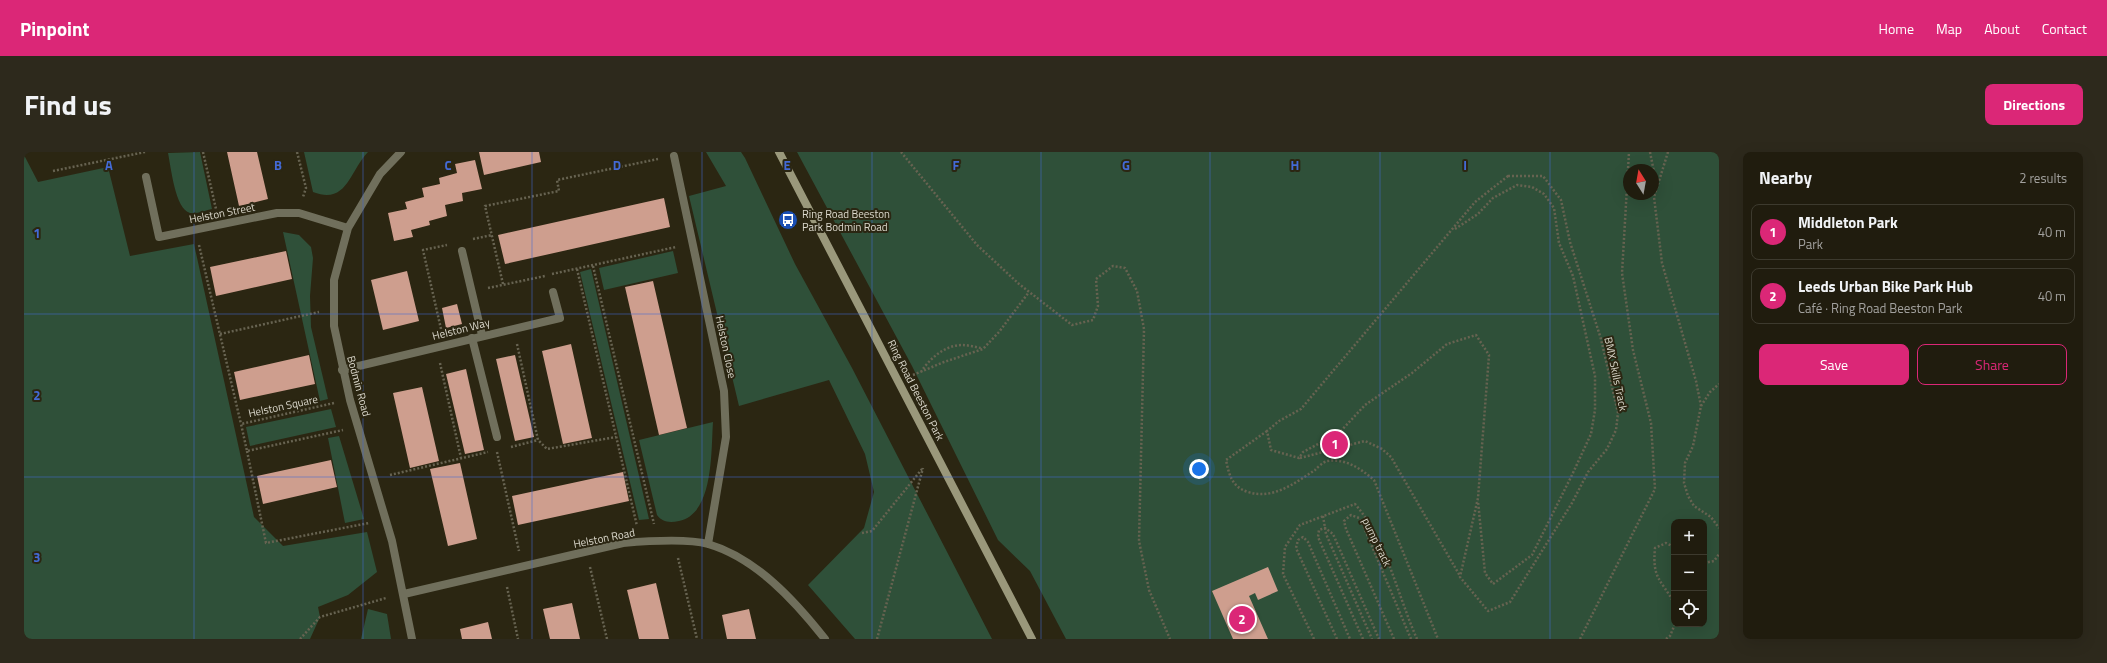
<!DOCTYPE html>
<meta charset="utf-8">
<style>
body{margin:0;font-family:"Titillium Web",sans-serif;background:#2d291c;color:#f1f3f6}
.controls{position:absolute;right:12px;bottom:12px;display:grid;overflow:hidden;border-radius:8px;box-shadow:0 4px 16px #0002}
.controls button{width:36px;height:36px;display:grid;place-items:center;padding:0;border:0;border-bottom:1px solid #3d3a2e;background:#201c0e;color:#f1f3f6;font:20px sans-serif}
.compass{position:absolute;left:1599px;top:12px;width:36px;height:36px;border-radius:50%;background:#201c0e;box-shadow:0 4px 16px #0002;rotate:349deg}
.you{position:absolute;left:1175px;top:317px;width:14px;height:14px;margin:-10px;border:3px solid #fff;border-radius:50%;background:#1a73e8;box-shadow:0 0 0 6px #1a73e833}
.badge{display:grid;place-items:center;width:26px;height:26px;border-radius:50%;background:#db2777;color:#fff;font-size:13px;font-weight:700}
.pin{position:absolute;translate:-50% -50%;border:2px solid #fff;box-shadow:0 1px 4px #0006}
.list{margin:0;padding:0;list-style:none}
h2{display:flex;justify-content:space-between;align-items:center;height:52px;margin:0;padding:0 16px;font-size:17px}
h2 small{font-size:13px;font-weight:400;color:#a2a19e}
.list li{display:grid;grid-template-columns:26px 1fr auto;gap:12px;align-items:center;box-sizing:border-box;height:56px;margin:0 8px 8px;padding:0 8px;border:1px solid #3d3a2e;border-radius:8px}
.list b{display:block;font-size:15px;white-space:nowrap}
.list p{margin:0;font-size:13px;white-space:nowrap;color:#a2a19e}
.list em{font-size:13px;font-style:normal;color:#a2a19e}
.actions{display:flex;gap:8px;padding:12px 16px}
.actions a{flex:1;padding:9px 0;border:1px solid #db2777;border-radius:8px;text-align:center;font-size:14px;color:#db2777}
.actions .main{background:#db2777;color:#fff}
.icon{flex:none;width:22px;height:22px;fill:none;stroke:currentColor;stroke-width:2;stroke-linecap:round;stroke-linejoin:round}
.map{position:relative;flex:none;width:1695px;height:487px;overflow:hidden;border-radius:8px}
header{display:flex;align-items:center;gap:24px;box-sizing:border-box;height:56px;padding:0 20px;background:#db2777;color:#fff}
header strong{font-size:19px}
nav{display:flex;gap:22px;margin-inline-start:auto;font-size:14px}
.intro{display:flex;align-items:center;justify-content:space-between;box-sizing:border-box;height:96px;padding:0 24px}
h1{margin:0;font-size:28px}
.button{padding:10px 18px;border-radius:8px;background:#db2777;color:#fff;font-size:14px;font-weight:700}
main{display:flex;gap:24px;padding:0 24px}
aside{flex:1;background:#201c0e;border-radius:8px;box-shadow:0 4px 16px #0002}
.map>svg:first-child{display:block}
</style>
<header>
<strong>Pinpoint</strong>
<nav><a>Home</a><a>Map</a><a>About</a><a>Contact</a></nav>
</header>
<div class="intro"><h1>Find us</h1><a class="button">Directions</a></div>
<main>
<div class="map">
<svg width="1695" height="487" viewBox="0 0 1695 487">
<rect width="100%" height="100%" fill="#2b2612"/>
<path fill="#2f5039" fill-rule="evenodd" d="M176 0 188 57C182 58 174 62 166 61 151 57 147 15 144 1Z
M280 0H344C325 20 323 53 289 40Z
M682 0H717L721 6 771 112 828 216 968 487H831L784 433 840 376 850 340 841 302 805 228 715 254 665 44 702 34Z
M773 0H1695V487H1042L1006 419 974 388 888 214ZM1605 18H1629V42H1605ZM1650 370H1680V472H1650Z
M0 3 14 30 84 15 106 104 170 92 230 365 259 394 343 380 353 420 324 443 294 455 296 465 286 487H0Z
M259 80 275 83 287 95 289 106 286 144 287 175 304 247 296 249Z
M649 99 654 121 580 138 575 116Z
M567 117 625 367 615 368 556 120Z
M307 257 312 275 226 294 222 275Z
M689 270C687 298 690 362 655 369 645 371 638 370 633 363L615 288Z
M315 284 340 367 321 371 304 286Z
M344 457 363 462 367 487H337Z"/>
<path fill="#ce9e8e" d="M203 0H233L244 47 215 54Z
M455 0H515L517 10 460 23Z
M451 8 458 37 438 41 439 49 421 53 423 64 405 69 406 73 387 78 389 85 370 89 364 61 383 57 381 50 400 45 398 36 416 32 415 26 433 21 431 12Z
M640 46 646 75 481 112 474 83Z
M262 99 268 127 192 144 186 115Z
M383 119 395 169 359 178 347 128Z
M629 129 663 276 635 283 601 135Z
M433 152 438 172 422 176 418 156Z
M547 192 568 286 539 292 518 199Z
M285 203 291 232 216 248 210 220Z
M491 203 510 285 491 289 472 207Z
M442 217 460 298 441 302 422 222Z
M398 235 415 309 386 316 369 241Z
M307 308 313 335 239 352 233 324Z
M436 311 453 387 424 394 406 317Z
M599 320 605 349 494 373 488 344Z
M1244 415 1254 439 1234 448 1231 441 1225 444 1244 487H1209L1188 439Z
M632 431 645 487H615L603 438Z
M548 451 556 487H526L519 457Z
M725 457 732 487H703L698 463Z
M464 470 468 487H438L436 477Z"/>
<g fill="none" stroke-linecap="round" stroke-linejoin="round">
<path stroke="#676351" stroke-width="2.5" stroke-dasharray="2 2" stroke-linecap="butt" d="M179 0 192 57
M273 0 282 36 279 45
M877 0 953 93 995 132 1048 173 1069 168 1074 154 1072 127 1089 114 1101 116 1113 139 1120 177 1115 389 1125 438 1146 487
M1626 0 1633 35
M1644 0 1630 45 1638 111 1672 229 1677 254 1669 294 1661 311 1660 331 1664 344 1670 354 1687 365 1695 376
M29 19 121 0
M1484 24H1519L1537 48 1546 90 1577 187 1594 261 1592 278 1583 297 1564 320 1548 351 1486 450 1464 459 1436 425 1454 346 1465 203 1452 183 1423 192 1388 221 1341 253 1315 281 1279 300 1275 306 1247 298 1243 279 1255 269 1277 257 1451 50Z
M1431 77 1454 62 1469 46 1493 33 1508 35 1520 42 1530 56 1535 91 1549 124 1571 224V258L1567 282 1548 323 1508 403 1469 432 1461 421 1454 349
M449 87 468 83
M175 93 217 272
M569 114 630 372
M553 117 613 374
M528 122 652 95
M479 132 461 54 535 39 533 28 634 7
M464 136 521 124
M417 177 399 98 423 93
M196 182 295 160
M493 192 514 288 523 297 592 285
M416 211 437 306
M897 220C905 207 921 193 938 193 944 193 951 195 957 196
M889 223 920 210 959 197 975 180 1005 140
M310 251 217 272 223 299 319 278
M1677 254 1686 240 1695 232
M1243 279 1202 308C1205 323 1208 335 1224 340 1249 348 1271 331 1291 318 1294 315 1299 310 1303 309 1322 306 1337 317 1350 328L1414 487
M487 295 514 288
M223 299 242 391 345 371
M473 300 495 399
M1276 306 1341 289 1358 297 1367 305 1436 424
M366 323 464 300
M1299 364 1302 382 1348 487
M838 381 848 379 898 317
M1650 395 1642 391 1631 396C1628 427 1637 427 1650 451
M654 406 673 487
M1680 411 1690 409 1695 402
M566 415 583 487
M483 435 494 487
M276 487 296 465 362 446
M853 487 899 316
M1290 487 1259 422 1261 395 1276 373 1331 352C1363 389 1373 442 1393 487
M1313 487 1272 396 1274 388 1279 385 1284 390 1326 487
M1339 487 1294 385 1295 378 1301 376 1309 382 1355 487
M1370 487 1322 377 1320 369 1327 363 1335 366 1339 373 1387 487
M1556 487 1631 337 1627 271 1609 198 1598 121 1605 0
M1642 487 1646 484 1651 472"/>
<path stroke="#706f5c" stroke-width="8" d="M438 99 458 183
M448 186 473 285"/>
<path stroke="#706f5c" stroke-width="8" d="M377 0 356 22 324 76 310 128V174L326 248 368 389 388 487
M650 4 700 239 702 285 684 392
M122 25 135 85 253 61H275L324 76
M318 218 536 166 529 140
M380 442 599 391C623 389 662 386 684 392 732 406 771 449 801 487"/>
<path stroke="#9a987b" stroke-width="8" d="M755 0 1008 487"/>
</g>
<path fill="none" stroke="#436ad6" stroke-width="1" stroke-opacity="0.55" d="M170 0V487M339 0V487M508 0V487M678 0V487M848 0V487M1017 0V487M1186 0V487M1356 0V487M1526 0V487M0 162H1695M0 325H1695"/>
<defs>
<symbol id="bus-disc" viewBox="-11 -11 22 22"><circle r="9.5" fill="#1a4fb4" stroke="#2b2612"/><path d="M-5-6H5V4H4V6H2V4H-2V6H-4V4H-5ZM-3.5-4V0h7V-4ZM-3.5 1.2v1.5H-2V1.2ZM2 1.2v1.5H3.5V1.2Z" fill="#fff"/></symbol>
</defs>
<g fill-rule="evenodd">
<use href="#bus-disc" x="753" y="57" width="22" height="22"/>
</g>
<g text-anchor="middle" stroke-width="4" stroke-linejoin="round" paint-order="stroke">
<g font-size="11" fill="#dcd9cd" stroke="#2b2612">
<text transform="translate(198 61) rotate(-11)" y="4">Helston Street</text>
<text transform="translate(437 177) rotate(-14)" y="4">Helston Way</text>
<text transform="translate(702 195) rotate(78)" y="4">Helston Close</text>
<text transform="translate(1592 222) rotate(78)" y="4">BMX Skills Track</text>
<text transform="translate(335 234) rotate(75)" y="4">Bodmin Road</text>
<text transform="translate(892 238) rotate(63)" y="4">Ring Road Beeston Park</text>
<text transform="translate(259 254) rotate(-12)" y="4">Helston Square</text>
<text transform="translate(580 386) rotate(-11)" y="4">Helston Road</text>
<text transform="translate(1353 390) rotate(64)" y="4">pump track</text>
</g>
<g font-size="11" fill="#dcd9cd" stroke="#2b2612" text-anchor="start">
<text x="778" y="66">Ring Road Beeston<tspan x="778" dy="13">Park Bodmin Road</tspan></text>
</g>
</g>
<g font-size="13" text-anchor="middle" font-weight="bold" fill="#436ad6" stroke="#2b2612" stroke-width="4" stroke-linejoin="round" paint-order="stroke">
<text x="85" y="18">A</text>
<text x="254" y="18">B</text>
<text x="424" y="18">C</text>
<text x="593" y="18">D</text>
<text x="763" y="18">E</text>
<text x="932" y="18">F</text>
<text x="1102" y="18">G</text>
<text x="1271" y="18">H</text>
<text x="1441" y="18">I</text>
<text x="13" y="86">1</text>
<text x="13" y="248">2</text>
<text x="13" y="410">3</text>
</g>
</svg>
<div class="controls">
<button>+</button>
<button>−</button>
<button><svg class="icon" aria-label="locate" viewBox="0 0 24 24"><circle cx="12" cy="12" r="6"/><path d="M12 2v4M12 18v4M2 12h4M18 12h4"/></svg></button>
</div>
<svg class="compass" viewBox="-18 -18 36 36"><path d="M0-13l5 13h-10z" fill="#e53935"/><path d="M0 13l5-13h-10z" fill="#a2a19e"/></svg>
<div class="you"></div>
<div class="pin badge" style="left:1311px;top:292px">1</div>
<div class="pin badge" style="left:1218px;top:467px">2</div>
</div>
<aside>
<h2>Nearby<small>2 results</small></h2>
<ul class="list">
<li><span class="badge">1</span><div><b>Middleton Park</b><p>Park</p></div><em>40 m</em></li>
<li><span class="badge">2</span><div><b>Leeds Urban Bike Park Hub</b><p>Café · Ring Road Beeston Park</p></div><em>40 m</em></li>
</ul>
<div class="actions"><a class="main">Save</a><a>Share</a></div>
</aside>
</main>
